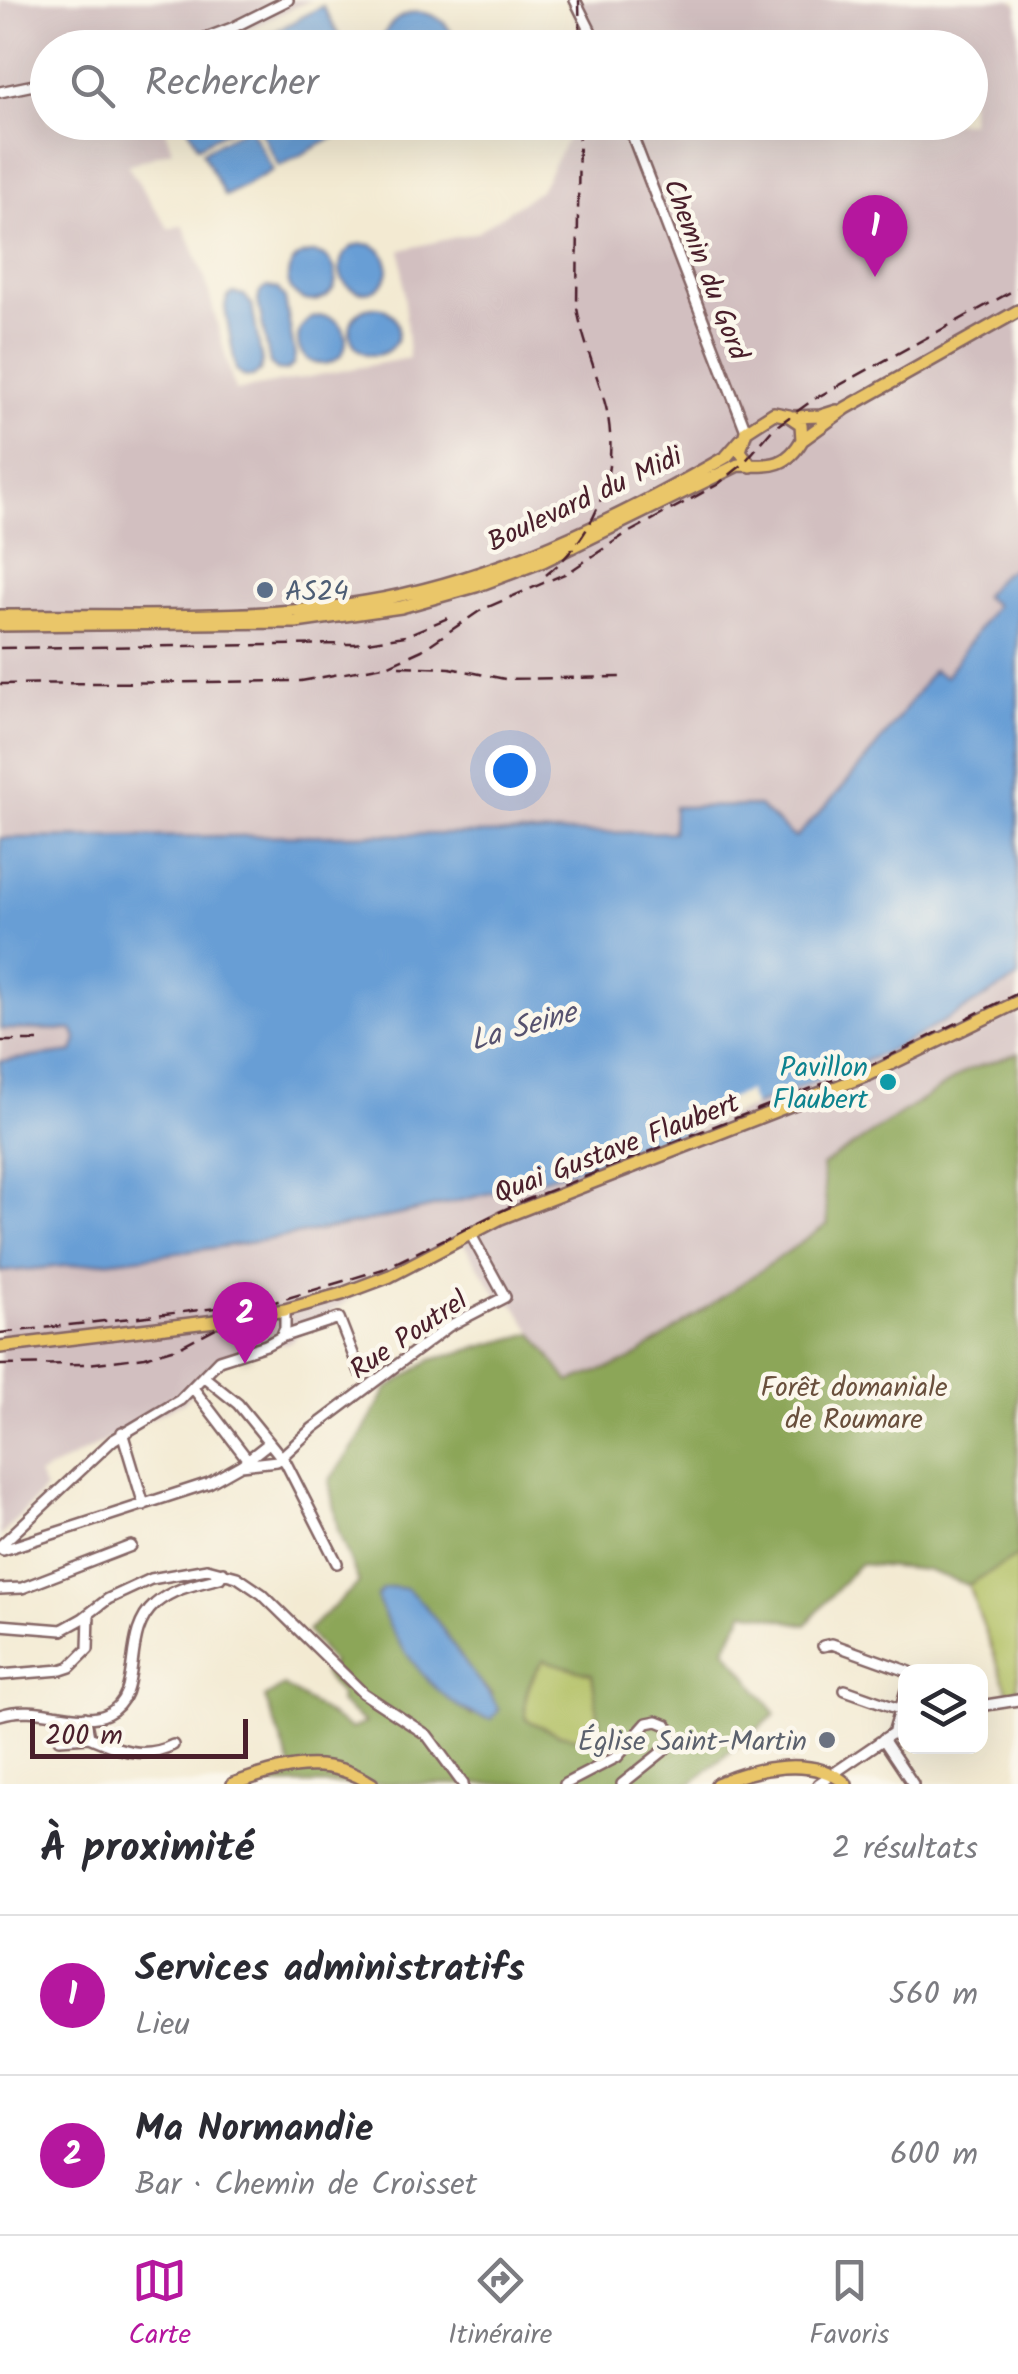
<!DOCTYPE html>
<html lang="fr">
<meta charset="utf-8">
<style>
body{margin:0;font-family:Kalam,sans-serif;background:#f7f7f7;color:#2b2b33}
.controls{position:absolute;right:30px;bottom:30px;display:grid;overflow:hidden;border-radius:20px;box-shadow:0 10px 40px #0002}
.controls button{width:90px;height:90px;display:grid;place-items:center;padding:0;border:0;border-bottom:2px solid #e1e1e2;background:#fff;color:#2b2b33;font:50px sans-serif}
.scale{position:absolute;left:30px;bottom:25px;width:218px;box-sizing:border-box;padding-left:10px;border:5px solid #4a1f2b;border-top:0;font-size:28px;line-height:35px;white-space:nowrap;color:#4a1f2b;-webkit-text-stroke:8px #fbf7ec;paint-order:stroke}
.you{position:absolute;left:510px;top:770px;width:35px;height:35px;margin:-25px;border:8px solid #fff;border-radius:50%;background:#1a73e8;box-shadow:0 0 0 15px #1a73e833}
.badge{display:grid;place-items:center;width:65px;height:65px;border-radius:50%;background:#b5179e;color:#fff;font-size:32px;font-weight:700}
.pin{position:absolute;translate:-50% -82px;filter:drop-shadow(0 2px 5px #0008)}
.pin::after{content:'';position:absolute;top:52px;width:35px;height:30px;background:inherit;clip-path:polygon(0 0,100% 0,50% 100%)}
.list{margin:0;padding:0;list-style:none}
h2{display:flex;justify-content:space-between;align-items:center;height:130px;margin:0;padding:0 40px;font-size:42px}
h2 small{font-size:32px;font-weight:400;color:#7c7c81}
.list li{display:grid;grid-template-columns:65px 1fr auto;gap:30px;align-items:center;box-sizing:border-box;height:160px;padding:0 40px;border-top:2px solid #e1e1e2}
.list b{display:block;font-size:38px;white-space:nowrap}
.list p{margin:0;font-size:32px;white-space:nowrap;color:#7c7c81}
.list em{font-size:32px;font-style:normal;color:#7c7c81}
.icon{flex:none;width:55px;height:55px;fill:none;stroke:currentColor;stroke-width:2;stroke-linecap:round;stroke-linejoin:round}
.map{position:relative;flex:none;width:1018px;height:1784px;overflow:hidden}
.search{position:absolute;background:#fff;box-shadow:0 10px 40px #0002;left:30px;right:30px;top:30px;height:110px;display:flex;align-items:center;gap:25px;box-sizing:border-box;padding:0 35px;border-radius:55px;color:#7c7c81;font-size:38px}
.sheet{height:450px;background:#fff}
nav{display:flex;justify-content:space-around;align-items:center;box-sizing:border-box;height:140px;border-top:2px solid #e1e1e2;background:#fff;font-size:28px;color:#7c7c81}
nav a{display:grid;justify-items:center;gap:5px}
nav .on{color:#b5179e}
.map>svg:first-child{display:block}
</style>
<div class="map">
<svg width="1018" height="1784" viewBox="0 0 1018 1784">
<rect width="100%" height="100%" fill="#fbf7ec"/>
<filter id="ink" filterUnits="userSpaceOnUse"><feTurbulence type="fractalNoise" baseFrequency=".01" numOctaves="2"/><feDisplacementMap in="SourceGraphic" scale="20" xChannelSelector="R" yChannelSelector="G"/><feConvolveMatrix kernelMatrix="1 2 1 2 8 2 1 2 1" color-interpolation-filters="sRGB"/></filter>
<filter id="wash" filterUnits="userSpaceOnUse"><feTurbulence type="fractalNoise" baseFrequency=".0048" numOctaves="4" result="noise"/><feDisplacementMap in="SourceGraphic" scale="40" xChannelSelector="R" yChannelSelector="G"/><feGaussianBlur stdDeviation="2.25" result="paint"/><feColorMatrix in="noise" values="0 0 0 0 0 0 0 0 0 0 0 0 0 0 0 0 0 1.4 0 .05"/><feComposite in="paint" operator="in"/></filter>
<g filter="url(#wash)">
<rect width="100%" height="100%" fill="#f3ead2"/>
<path fill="#d2bfc0" d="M0 0H311L209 47 48 48V122L163 123 172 150 127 165 169 229 183 225 205 278 235 391 409 358 401 250 477 232 540 190 568 137 584 123 970 122V48L589 47 568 0H1012L1018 5V565L1001 575 984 597 995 604 944 677 933 670 891 731 841 792 795 839 674 808V832L0 838Z
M1018 967V1053L968 1070 833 1222 667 1351 570 1389 514 1304 501 1300 463 1243 369 1285 289 1342 228 1359 213 1369 184 1402 38 1475 45 1489 0 1537V1252Z
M0 1029 74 1030 77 1040 74 1052 0 1061Z"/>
<path fill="#b1bf62" stroke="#7e6f46" stroke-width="2.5" d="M1018 1555V1694L1009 1695 968 1585Z
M543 1660 592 1674 603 1742 558 1734 527 1720C521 1698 531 1679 543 1660Z"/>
<path fill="#8ca658" stroke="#6b6242" stroke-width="2.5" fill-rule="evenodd" d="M1018 1053V1555L968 1585 926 1570 859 1564 806 1625 745 1611 725 1648 776 1714 691 1784H263L294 1774 265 1698 284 1686 351 1729 365 1723 339 1702 340 1695 323 1673 332 1663 307 1631 359 1583 338 1531 329 1481 359 1439 387 1389 431 1360 533 1333 569 1382 629 1361 828 1224 822 1166 968 1070ZM437 1621 474 1676 492 1694 472 1716 454 1700ZM543 1660 592 1674 602 1742 558 1734 527 1720C521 1697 530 1679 543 1660Z"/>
<path fill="#689ed5" stroke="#595e80" stroke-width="2.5" d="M323 6 345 47H246Z
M417 12C439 14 452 26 456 47H380C384 27 396 15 417 12Z
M186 123H242L198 146Z
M256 123H362L279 166Z
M249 126 273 170 225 196 202 152Z
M340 268a24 24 0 1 1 48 0a24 24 0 1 1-48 0Z
M288 277a24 24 0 1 1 48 0a24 24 0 1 1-48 0Z
M267 287 278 289 285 299 295 356 293 365 286 371 277 370 270 364 258 301 260 292Z
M233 293 244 295 252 305 262 362 260 371 253 377 243 376 236 370 225 307 227 298Z
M350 331a24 24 0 1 1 48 0a24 24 0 1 1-48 0Z
M298 340a24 24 0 1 1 48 0a24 24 0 1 1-48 0Z
M1018 565V978C968 1007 918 1039 865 1061 765 1102 664 1143 559 1174 377 1228 189 1256 0 1272V1061L73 1052 77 1040 73 1030 0 1029V838L673 832 674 807 759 806 795 838C847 786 891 731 933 670L945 677 995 605 983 596 1001 575Z
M392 1587 407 1589C435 1611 450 1643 471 1671 481 1685 492 1694 499 1710L492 1719C442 1713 393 1643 377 1597L383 1589Z"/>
<path fill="#f3ead2" d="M748 1091 754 1107 691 1131 685 1115Z"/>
</g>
<g filter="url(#ink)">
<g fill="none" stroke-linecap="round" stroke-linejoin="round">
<defs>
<path id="minor" d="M575 0 599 48
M179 48 232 28 288 0
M0 92 48 82
M627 122 746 431
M281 1337 339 1318 360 1372
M203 1376 238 1404 286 1463 337 1563
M193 1388 248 1460
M122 1432 144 1505
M241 1465 277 1461 313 1428 449 1326 505 1297 470 1233
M0 1546 113 1440 180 1400 219 1360 266 1345 281 1337 285 1328V1310
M0 1548 3 1550 209 1483 241 1465 269 1443
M0 1589 22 1588 131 1546
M0 1625 62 1630 82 1619 108 1599 151 1579 207 1569 237 1577 262 1594 363 1693 427 1735 463 1784
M823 1646 832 1644 910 1672
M0 1675 61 1670 70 1667 88 1649 89 1614
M845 1690 899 1709
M980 1706 1018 1700
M0 1715C37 1702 79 1727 107 1714 146 1695 119 1636 155 1604 174 1588 197 1584 220 1578L223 1572
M85 1717 89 1737C119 1750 143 1760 173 1745
M894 1730 906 1690
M59 1739 89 1737
M883 1739 913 1784
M565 1784 617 1757 647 1723 657 1721 667 1725 672 1733 670 1743 662 1752 622 1784
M818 1784 906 1724"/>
<path id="major" d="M792 417 821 416 837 411
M802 440 846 408 1018 311
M0 616C121 614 247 622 366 602 496 580 613 522 726 457L741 440
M0 625 296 622 401 607 476 586 543 561 738 465C767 465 785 470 802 440L801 424 789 416 774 413 746 431 740 451 751 466
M0 1347 232 1319 285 1310 342 1294 390 1276 501 1218 870 1074 1018 1002
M233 1784C282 1767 325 1753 372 1784
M717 1784C754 1768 814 1755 846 1784"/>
</defs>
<use href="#minor" stroke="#856665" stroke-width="14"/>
<use href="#major" stroke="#856665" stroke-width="16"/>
<use href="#minor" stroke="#fff" stroke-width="9"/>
<use href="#major" stroke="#eac669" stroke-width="11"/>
<path stroke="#4a1f2b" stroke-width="2.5" stroke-dasharray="15 8" stroke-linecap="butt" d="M579 0 580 48
M546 575C597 535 621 470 606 407 597 373 583 342 577 308L579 122
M0 648 355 644 405 636 455 615
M399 666 450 668 505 679 627 677
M0 684 301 681 389 665 422 650 481 610 569 572 624 535 717 485 742 465 773 429 814 399 1018 288
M0 1041H39
M0 1333 252 1304
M0 1365 88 1364 145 1357 179 1347 255 1308 383 1269 518 1203 873 1064 1018 993"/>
</g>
</g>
<circle fill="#5c6f8a" stroke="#fbf7ec" stroke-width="4" cx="265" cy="590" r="10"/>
<circle fill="#0f9aa8" stroke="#fbf7ec" stroke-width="4" cx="888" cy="1082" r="10"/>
<circle fill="#6b7280" stroke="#fbf7ec" stroke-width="4" cx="827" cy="1740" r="10"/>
<g text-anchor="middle" stroke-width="9" stroke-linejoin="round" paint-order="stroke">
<g font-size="28" fill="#4a1f2b" stroke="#fbf7ec">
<text transform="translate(707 269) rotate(69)" y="10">Chemin du Gord</text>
<text transform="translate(584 498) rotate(-25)" y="10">Boulevard du Midi</text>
<text transform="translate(616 1147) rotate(-21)" y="10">Quai Gustave Flaubert</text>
<text transform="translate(408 1334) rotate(-34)" y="10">Rue Poutrel</text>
</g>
<g font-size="28" fill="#4e5e75" stroke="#fbf7ec" text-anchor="start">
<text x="285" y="600">AS24</text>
</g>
<g font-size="28" fill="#0d838f" stroke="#fbf7ec" text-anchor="end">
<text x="868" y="1076">Pavillon<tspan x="868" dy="32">Flaubert</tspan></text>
</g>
<g font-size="28" fill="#694f3c" stroke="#fbf7ec">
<text x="854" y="1396">Forêt domaniale<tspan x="854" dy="32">de Roumare</tspan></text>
</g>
<g font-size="28" fill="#5b616d" stroke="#fbf7ec" text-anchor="end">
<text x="807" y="1750">Église Saint-Martin</text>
</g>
<g font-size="30" font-style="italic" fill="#56526f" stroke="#fbf7ec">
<text transform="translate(523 1026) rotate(-16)" y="10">La Seine</text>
</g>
</g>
</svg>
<div class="controls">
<button><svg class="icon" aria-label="layers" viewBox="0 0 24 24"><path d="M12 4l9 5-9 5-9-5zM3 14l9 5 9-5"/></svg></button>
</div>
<div class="scale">200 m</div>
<div class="you"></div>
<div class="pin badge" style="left:875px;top:277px">1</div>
<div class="pin badge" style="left:245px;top:1364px">2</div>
<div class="search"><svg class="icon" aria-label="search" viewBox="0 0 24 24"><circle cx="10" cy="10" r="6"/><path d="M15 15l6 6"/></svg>Rechercher</div>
</div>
<section class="sheet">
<h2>À proximité<small>2 résultats</small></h2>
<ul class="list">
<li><span class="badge">1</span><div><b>Services administratifs</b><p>Lieu</p></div><em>560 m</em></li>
<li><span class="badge">2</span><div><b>Ma Normandie</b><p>Bar · Chemin de Croisset</p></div><em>600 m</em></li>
</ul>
</section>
<nav>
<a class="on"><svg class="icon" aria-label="map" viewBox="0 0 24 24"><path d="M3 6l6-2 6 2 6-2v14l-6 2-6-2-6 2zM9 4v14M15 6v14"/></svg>Carte</a>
<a><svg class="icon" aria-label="directions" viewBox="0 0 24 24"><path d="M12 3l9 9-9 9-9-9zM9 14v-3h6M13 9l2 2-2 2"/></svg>Itinéraire</a>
<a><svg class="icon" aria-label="saved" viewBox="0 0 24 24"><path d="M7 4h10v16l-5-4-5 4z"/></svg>Favoris</a>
</nav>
